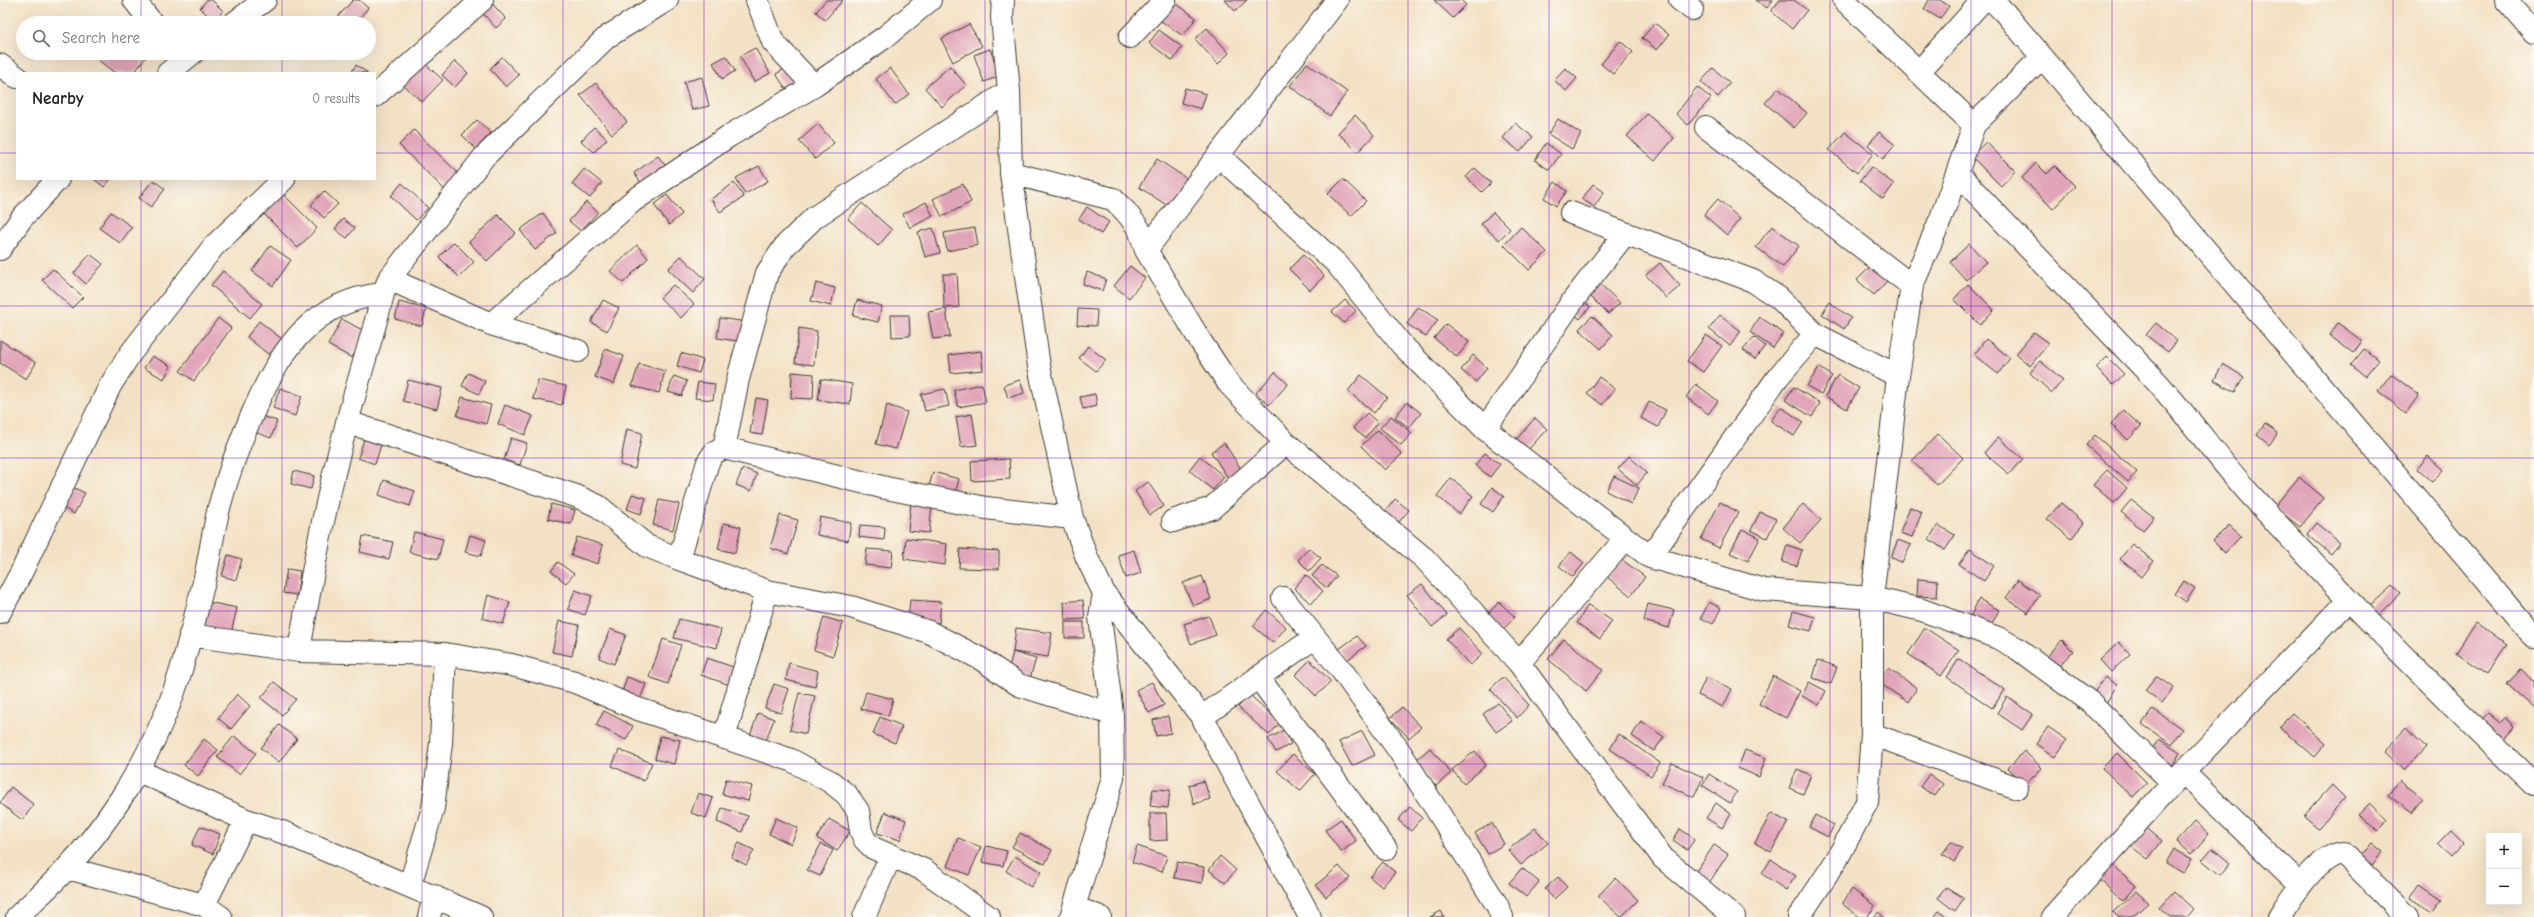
<!DOCTYPE html>
<meta charset="utf-8">
<style>
body{margin:0;font-family:"Comic Neue",sans-serif;background:#f2f2f2;color:#202124}
.controls{position:absolute;right:12px;bottom:12px;display:grid;overflow:hidden;border-radius:0px;box-shadow:0 4px 16px #0002}
.controls button{width:36px;height:36px;display:grid;place-items:center;padding:0;border:0;border-bottom:1px solid #e0e0e0;background:#fff;color:#202124;font:20px sans-serif}
.list{margin:0;padding:0;list-style:none}
h2{display:flex;justify-content:space-between;align-items:center;height:52px;margin:0;padding:0 16px;font-size:17px}
h2 small{font-size:13px;font-weight:400;color:#757577}
.icon{flex:none;width:22px;height:22px;fill:none;stroke:currentColor;stroke-width:2;stroke-linecap:round;stroke-linejoin:round}
.map{position:relative;flex:none;width:2534px;height:917px;overflow:hidden}
.search{position:absolute;background:#fff;box-shadow:0 4px 16px #0002;left:16px;top:16px;width:360px;height:44px;display:flex;align-items:center;gap:10px;box-sizing:border-box;padding:0 14px;border-radius:22px;color:#757577;font-size:15px}
.panel{position:absolute;background:#fff;box-shadow:0 4px 16px #0002;left:16px;top:72px;width:360px;height:108px;border-radius:0px}
.map>svg:first-child{display:block}
</style>
<div class="map">
<svg width="2534" height="917" viewBox="0 0 2534 917">
<rect width="100%" height="100%" fill="#fbf7ec"/>
<filter id="ink" filterUnits="userSpaceOnUse"><feTurbulence type="fractalNoise" baseFrequency=".025" numOctaves="2"/><feDisplacementMap in="SourceGraphic" scale="8" xChannelSelector="R" yChannelSelector="G"/><feConvolveMatrix kernelMatrix="1 2 1 2 8 2 1 2 1" color-interpolation-filters="sRGB"/></filter>
<filter id="wash" filterUnits="userSpaceOnUse"><feTurbulence type="fractalNoise" baseFrequency=".012" numOctaves="4" result="noise"/><feDisplacementMap in="SourceGraphic" scale="16" xChannelSelector="R" yChannelSelector="G"/><feGaussianBlur stdDeviation="0.9" result="paint"/><feColorMatrix in="noise" values="0 0 0 0 0 0 0 0 0 0 0 0 0 0 0 0 0 1.4 0 .05"/><feComposite in="paint" operator="in"/></filter>
<g filter="url(#wash)">
<rect width="100%" height="100%" fill="#f3e1c5"/>
<g id="blocks">
<path fill="#e1a5b9" d="M207 0H212L223 11 214 21 200 8Z
M353 0H359L368 8 355 23H339L335 20Z
M489 0 506 19 496 28 478 8Z
M826 0H843L825 20 816 12Z
M1225 0H1247L1235 11Z
M1434 0H1461L1466 5 1453 18Z
M1756 0H1773L1767 8Z
M1780 0H1794L1807 10 1792 29 1771 11Z
M1929 0H1940L1949 6 1940 19 1924 9Z
M1174 2 1196 18 1183 36 1161 21Z
M193 15 201 23H186Z
M1655 23 1669 35 1657 50 1642 38Z
M969 24 982 46 953 62 941 39Z
M1207 28 1229 53 1218 64 1195 39Z
M1159 30 1182 47 1173 61 1149 43Z
M1620 41 1633 52 1613 74 1601 64Z
M755 48 770 73 754 82 740 56Z
M990 49 1000 76 984 82 974 55Z
M103 53H149L134 73H115L98 60Z
M726 56 735 71 722 79 713 63Z
M502 57 519 75 506 87 490 69Z
M455 61 468 73 455 87 442 75Z
M423 62 443 80 422 102 403 84Z
M1307 63 1347 92 1330 116 1290 86Z
M356 65 368 73H351Z
M791 65 801 81 786 89 776 74Z
M950 66 966 85 942 107 925 88Z
M890 68 909 94 895 105 876 79Z
M1565 68 1577 78 1566 91 1554 80Z
M1713 68 1730 83 1718 97 1701 82Z
M702 77 709 106 692 110 684 82Z
M596 83 627 122 612 134 580 95Z
M1697 87 1711 98 1688 125 1676 114Z
M1185 88 1206 94 1201 109 1181 103Z
M1778 88 1807 113 1794 128 1765 103Z
M1647 114 1674 138 1655 161 1627 136Z
M1355 115 1374 135 1358 152 1338 133Z
M1558 119 1581 134 1572 149 1548 134Z
M477 120 491 133 476 149 462 135Z
M1515 123 1533 137 1520 152 1503 138Z
M818 124 834 143 815 159 799 141Z
M594 127 607 139 594 152 581 141Z
M414 130 462 177 447 192 399 145Z
M1845 132 1873 154 1857 173 1829 150Z
M1879 132 1895 145 1883 159 1868 145Z
M1986 142 2015 171 2001 186 1971 156Z
M1546 143 1561 154 1549 170 1535 160Z
M658 156 668 169 643 186 634 173Z
M1157 159 1192 182 1174 210 1139 187Z
M2036 163 2047 174 2055 166 2075 186 2053 209 2022 178Z
M759 166 768 181 745 194 736 178Z
M1871 167 1894 184 1883 199 1860 181Z
M1475 168 1491 183 1482 192 1466 177Z
M584 169 602 183 590 198 572 184Z
M94 179H111L104 187Z
M1343 179 1366 201 1351 216 1328 194Z
M153 180 165 189 151 207 139 198Z
M1555 182 1567 191 1556 206 1544 198Z
M402 183 428 208 416 220 391 196Z
M734 183 744 197 720 212 711 199Z
M963 184 971 202 942 217 933 199Z
M1593 184 1604 192 1594 207 1582 199Z
M324 191 338 204 324 218 311 205Z
M282 193 317 228 298 248 263 213Z
M667 195 682 214 669 225 654 205Z
M1718 199 1740 219 1727 235 1704 215Z
M586 202 598 212 581 231 569 221Z
M926 202 933 216 910 228 903 214Z
M862 203 892 230 878 246 848 219Z
M1087 207 1109 222 1101 234 1079 219Z
M111 212 132 227 120 243 99 228Z
M1493 212 1510 229 1499 240 1481 224Z
M543 213 557 233 535 250 520 230Z
M498 215 516 233 487 261 469 242Z
M343 219 355 228 347 238 335 229Z
M1772 226 1799 246 1783 267 1756 247Z
M1521 227 1547 252 1529 270 1504 245Z
M933 228 940 253 925 257 918 232Z
M975 228 978 245 947 251 944 233Z
M454 242 474 262 459 277 439 257Z
M1969 244 1986 262 1966 280 1950 262Z
M637 245 648 258 623 283 610 271Z
M270 246 291 260 273 286 252 271Z
M90 254 103 264 86 284 74 273Z
M1303 255 1324 276 1310 290 1289 269Z
M681 256 705 279 693 293 668 269Z
M1660 263 1680 286 1666 298 1646 275Z
M1130 266 1145 278 1129 298 1114 286Z
M1871 266 1887 281 1874 295 1857 280Z
M53 269 83 297 72 308 42 280Z
M223 271 262 304 250 318 211 285Z
M1087 272 1106 279 1102 291 1083 284Z
M943 274H957L959 307 944 308Z
M1596 280 1620 303 1608 314 1585 291Z
M816 283 835 288 831 306 811 301Z
M1968 284 1994 310 1980 325 1954 299Z
M673 285 694 304 681 318 660 298Z
M1580 299 1590 307 1580 319 1570 311Z
M603 300 619 308 607 331 591 322Z
M857 300 882 306 878 322 853 316Z
M1345 300 1356 311 1344 323 1332 312Z
M399 302 426 309 422 326 395 319Z
M1829 302 1851 318 1844 329 1822 314Z
M1418 307 1438 320 1426 337 1407 324Z
M946 309 950 337 933 339 928 312Z
M1078 309 1097 310 1096 326 1077 325Z
M891 315H909L910 336 892 337Z
M1720 315 1741 331 1730 346 1709 329Z
M1592 316 1613 335 1601 349 1579 329Z
M1760 317 1783 333 1773 348 1750 332Z
M218 318 231 328 194 381 180 371Z
M720 318 747 322 744 342 717 338Z
M342 319 366 332 352 358 328 345Z
M259 321 282 339 269 355 247 337Z
M2156 323 2177 341 2168 352 2146 335Z
M2338 323 2362 341 2353 353 2329 335Z
M1446 324 1469 342 1457 357 1434 338Z
M799 328 817 331 814 365 795 363Z
M2034 332 2049 343 2030 366 2016 354Z
M1706 335 1722 346 1703 372 1687 361Z
M1754 337 1765 346 1755 359 1743 350Z
M1986 339 2010 358 1998 374 1974 355Z
M0 340 36 363 26 379 0 363Z
M1088 346 1106 360 1096 371 1079 358Z
M605 349 624 356 614 384 595 377Z
M2364 349 2378 360 2365 376 2351 365Z
M981 351 983 370 951 373 949 355Z
M681 353 703 360 699 373 677 366Z
M1473 355 1487 368 1476 382 1461 370Z
M152 356 171 366 164 379 144 368Z
M2107 357 2124 374 2113 385 2096 368Z
M2040 361 2063 380 2052 393 2030 373Z
M639 364 665 371 659 393 632 386Z
M2223 364 2244 377 2235 392 2214 380Z
M1819 367 1832 376 1821 394 1807 386Z
M792 372 814 374 813 399 791 398Z
M1275 372 1288 384 1269 405 1256 393Z
M468 373 485 381 479 394 462 386Z
M2391 374 2419 395 2406 413 2378 391Z
M1361 375 1387 397 1374 413 1348 391Z
M1838 375 1859 388 1847 409 1825 396Z
M674 376 687 381 682 396 668 392Z
M1599 377 1615 389 1602 405 1587 393Z
M821 379 852 384 850 404 818 400Z
M408 380 442 388 437 409 403 401Z
M538 380 566 386 562 405 533 399Z
M1020 380 1024 393 1008 398 1004 385Z
M698 382 715 384 713 400 695 398Z
M982 384 986 402 958 407 954 390Z
M1696 384 1718 401 1708 414 1686 397Z
M1794 387 1820 403 1812 417 1785 400Z
M280 388 302 396 295 416 273 408Z
M945 389 949 406 925 411 921 394Z
M1095 394 1097 406 1083 409 1080 397Z
M462 397 491 405 486 424 457 416Z
M756 398 768 400 762 435 750 433Z
M1407 402 1421 413 1409 428 1395 417Z
M1649 402 1666 410 1658 427 1641 418Z
M505 405 533 416 525 435 498 424Z
M887 405 907 412 896 449 876 444Z
M1781 407 1803 422 1794 436 1771 421Z
M2123 410 2141 426 2128 440 2111 424Z
M1367 413 1378 423 1365 438 1353 428Z
M972 414 977 445 961 447 956 417Z
M258 415 277 421 271 438 252 431Z
M1391 416 1412 433 1401 445 1380 428Z
M1535 418 1547 429 1526 452 1514 442Z
M2265 424 2278 433 2269 445 2257 435Z
M627 429 642 433 635 469 620 465Z
M1378 430 1402 454 1385 470 1361 446Z
M1938 434 1963 458 1937 485 1912 461Z
M2095 435 2137 472 2128 482 2086 445Z
M1998 437 2023 459 2009 474 1984 453Z
M511 438 527 443 520 465 504 460Z
M364 439 381 445 375 464 358 458Z
M1224 443 1241 469 1228 478 1211 452Z
M1485 453 1500 464 1490 477 1475 465Z
M1200 456 1224 477 1213 490 1189 470Z
M1629 456 1647 473 1637 485 1618 469Z
M2428 456 2443 470 2432 482 2417 469Z
M1009 459 1010 479 972 481 971 461Z
M743 468 757 474 751 491 736 485Z
M2107 470 2127 488 2114 503 2093 485Z
M294 471 314 476 311 489 291 484Z
M933 472 959 479 954 498 928 490Z
M1614 476 1639 488 1631 504 1606 491Z
M2299 477 2324 498 2300 527 2274 507Z
M1451 478 1473 496 1459 514 1437 496Z
M384 480 415 491 410 506 379 495Z
M1148 482 1164 506 1150 515 1135 491Z
M70 486 85 493 74 514 60 506Z
M1492 487 1504 496 1493 512 1481 504Z
M632 494 646 498 641 514 627 509Z
M1395 499 1409 510 1394 528 1381 517Z
M659 500 679 504 673 530 653 525Z
M2131 500 2154 517 2143 530 2121 512Z
M911 502 932 505 929 533 908 531Z
M1720 502 1738 512 1719 548 1701 539Z
M2061 503 2084 523 2071 539 2047 519Z
M551 504 575 510 571 524 548 519Z
M1803 504 1821 520 1800 543 1783 528Z
M1910 507 1922 512 1912 537 1900 533Z
M1760 512 1776 519 1767 538 1751 530Z
M780 515 798 520 788 554 770 548Z
M820 517 851 523 848 541 817 535Z
M724 523 741 527 735 553 718 549Z
M2316 523 2340 543 2331 554 2307 534Z
M860 525 885 527 884 540 859 537Z
M1938 525 1955 535 1945 550 1929 539Z
M2229 525 2241 536 2225 553 2213 541Z
M1742 529 1760 538 1748 561 1730 553Z
M414 532 443 539 438 559 409 552Z
M470 535 486 540 481 556 465 552Z
M363 536 393 542 389 559 360 552Z
M577 537 603 545 598 564 571 555Z
M906 538 947 544 945 565 904 559Z
M1898 540 1911 545 1902 563 1891 557Z
M2132 544 2154 561 2142 577 2120 559Z
M1787 545 1802 550 1797 566 1782 562Z
M1309 548 1321 558 1309 571 1298 560Z
M867 549 893 551 891 568 865 565Z
M960 549 999 551V569L959 568Z
M1970 549 1994 566 1984 581 1959 564Z
M1134 550 1141 573 1126 578 1118 555Z
M1571 552 1584 563 1573 577 1559 566Z
M228 555 242 559 236 580 222 576Z
M1621 559 1645 577 1631 596 1607 577Z
M558 562 574 574 566 583 551 571Z
M1322 565 1337 576 1327 588 1312 576Z
M287 569 300 571 297 595 283 593Z
M1306 575 1323 591 1311 604 1294 588Z
M1202 576 1211 599 1193 606 1183 583Z
M1918 579 1938 581 1937 597 1917 596Z
M2018 580 2040 595 2028 613 2006 598Z
M2184 581 2195 588 2186 602 2175 594Z
M1422 584 1447 615 1432 627 1407 595Z
M2392 586 2400 594 2377 617 2368 608Z
M575 590 592 596 585 615 568 609Z
M488 595 510 602 503 624 482 618Z
M1979 599 1999 610 1988 631 1968 621Z
M910 600 941 602 939 623 908 621Z
M1083 600 1085 619 1065 620 1064 602Z
M208 602 237 608 231 633 203 626Z
M1499 602 1515 617 1501 632 1485 617Z
M1709 602 1721 608 1713 624 1701 618Z
M1648 604 1674 610 1669 628 1644 621Z
M1588 605 1612 621 1600 639 1577 623Z
M1266 610 1286 627 1273 643 1253 626Z
M1793 611 1815 617 1811 631 1789 625Z
M1209 616 1216 635 1191 644 1184 624Z
M824 617 843 623 833 656 814 650Z
M679 619 721 629 717 648 674 638Z
M559 621 579 625 572 656 552 652Z
M1065 622H1084V638H1065Z
M2476 623 2507 644 2487 674 2456 653Z
M1016 628 1052 633 1048 657 1013 652Z
M1459 628 1483 654 1470 665 1446 639Z
M1925 628 1959 650 1941 676 1908 654Z
M610 629 626 635 614 664 599 658Z
M1357 636 1366 646 1347 660 1339 649Z
M663 639 681 645 668 684 649 677Z
M1564 639 1603 670 1586 691 1548 659Z
M2062 640 2073 651 2054 671 2043 661Z
M2119 642 2130 654 2111 672 2100 660Z
M1013 652 1036 659 1030 678 1008 671Z
M707 658 736 668 730 685 701 675Z
M1959 659 2005 690 1992 708 1947 677Z
M1310 660 1331 682 1316 696 1295 675Z
M1818 660 1837 667 1831 684 1813 678Z
M789 663 818 671 815 687 786 680Z
M1888 668 1917 688 1908 702 1878 682Z
M2521 669 2534 681V708L2507 684Z
M1773 676 1800 691 1786 718 1759 704Z
M2156 676 2173 688 2162 703 2145 690Z
M627 677 646 684 640 699 622 692Z
M1503 677 1529 705 1517 718 1490 689Z
M1706 677 1732 689 1723 707 1698 695Z
M2105 677 2117 685 2106 703 2093 694Z
M274 682 296 699 282 715 261 698Z
M1152 682 1164 705 1149 713 1136 690Z
M1809 682 1826 691 1819 705 1802 696Z
M774 684 789 689 781 713 765 708Z
M866 692 893 699 888 716 861 709Z
M799 693 815 696 806 734 790 730Z
M237 694 250 706 231 729 218 718Z
M1250 695 1280 723 1269 735 1238 707Z
M2007 697 2033 714 2022 730 1997 713Z
M1498 703 1512 721 1496 732 1483 714Z
M1402 707 1421 727 1409 738 1390 718Z
M2153 709 2182 729 2172 745 2142 724Z
M604 711 633 726 626 740 596 725Z
M758 713 774 719 764 745 749 739Z
M2292 713 2326 744 2315 757 2280 727Z
M2488 713 2500 723 2505 718 2514 726 2501 744 2478 724Z
M1168 716 1171 733 1156 736 1153 720Z
M880 717 902 726 895 743 873 734Z
M1641 721 1664 737 1654 751 1632 736Z
M279 725 297 739 279 762 261 748Z
M2048 727 2067 740 2055 757 2036 744Z
M2406 728 2426 747 2404 771 2384 752Z
M1284 730 1291 744 1276 752 1268 739Z
M1362 731 1375 755 1352 766 1339 742Z
M1619 734 1660 763 1651 776 1610 749Z
M234 736 256 753 239 774 217 757Z
M660 736 680 740 674 764 655 759Z
M204 739 218 750 198 776 184 765Z
M2159 739 2180 753 2171 767 2150 752Z
M1430 748 1451 773 1436 786 1415 761Z
M619 750 652 763 644 781 612 766Z
M1745 750 1766 758 1759 777 1738 768Z
M1475 751 1486 765 1464 784 1452 770Z
M2024 751 2042 768 2025 785 2008 768Z
M2117 753 2147 783 2133 797 2102 768Z
M1293 754 1315 774 1300 791 1277 771Z
M1672 763 1703 777 1694 797 1662 783Z
M1797 769 1811 775 1803 794 1789 788Z
M1709 774 1737 792 1730 803 1702 785Z
M1929 774 1943 784 1935 796 1920 787Z
M726 779 752 786 748 801 722 794Z
M2400 780 2423 799 2412 813 2388 795Z
M1204 781 1210 799 1194 804 1189 785Z
M2332 785 2345 798 2318 828 2304 816Z
M11 787 34 805 22 820 0 803Z
M1153 789 1170 790 1168 808 1150 806Z
M698 793 713 798 706 818 691 813Z
M1716 803 1731 814 1722 828 1706 818Z
M2370 803 2388 820 2377 831 2359 814Z
M1410 807 1422 818 1411 831 1398 820Z
M722 808 748 816 742 832 717 822Z
M885 812 906 820 900 840 877 833Z
M1150 813H1166L1167 840 1150 841Z
M1771 813 1788 822 1771 852 1755 843Z
M1815 815 1834 825 1828 837 1809 827Z
M776 818 798 828 791 844 769 834Z
M829 819 850 831 837 851 817 838Z
M1341 819 1356 841 1341 852 1325 830Z
M2195 821 2209 834 2191 854 2177 841Z
M1492 823 1504 844 1488 854 1475 833Z
M2143 825 2162 841 2148 859 2128 844Z
M200 826 220 834 213 854 192 845Z
M1535 828 1548 843 1521 865 1508 850Z
M1680 829 1695 839 1687 850 1673 840Z
M2451 830 2464 843 2451 857 2437 844Z
M1020 833 1052 850 1045 864 1012 847Z
M958 838 981 847 969 875 947 866Z
M1951 842 1962 849 1954 862 1942 854Z
M739 843 754 850 746 865 731 857Z
M2372 843 2383 852 2372 865 2361 856Z
M821 844 833 850 820 876 807 870Z
M1714 845 1728 854 1707 886 1693 876Z
M986 846 1007 851 1003 866 982 862Z
M1137 846 1167 856 1162 872 1132 862Z
M2212 848 2230 863 2220 875 2202 860Z
M2174 849 2192 859 2183 873 2166 863Z
M1015 856 1041 872 1031 887 1006 871Z
M1220 856 1236 870 1225 883 1209 870Z
M1771 859 1796 876 1786 890 1762 874Z
M1177 862 1204 867 1202 883 1174 878Z
M1383 862 1395 872 1382 887 1370 877Z
M2111 863 2136 886 2122 901 2098 878Z
M1339 866 1350 878 1326 897 1316 885Z
M1522 868 1539 882 1526 897 1509 883Z
M1558 877 1567 887 1554 899 1545 889Z
M1615 878 1638 900 1621 917 1598 896Z
M2420 884 2442 899 2432 912 2410 898Z
M1946 887 1964 898 1955 911 1938 898Z
M1852 889 1875 906 1867 917H1860L1842 904Z
M2137 891 2148 903 2132 917H2118L2113 912Z
M2174 891 2193 909 2186 917H2170L2159 907Z
M1441 911 1444 917H1430Z
M1939 911 1948 917H1934Z
M1878 912 1884 917H1874Z"/>
</g>
</g>
<g filter="url(#ink)">
<use href="#blocks" fill-opacity="0" stroke="#3c3a35" stroke-width="1"/>
<g fill="none" stroke-linecap="round" stroke-linejoin="round">
<defs>
<path id="minor" d="M134 0 152 23
M757 0 773 42 814 86 885 37 930 0
M1003 0 1002 17 1009 91 1011 173 1113 199 1126 212 1139 229 1146 250 1201 342 1229 384 1286 443 1425 559 1519 663 1663 858 1734 917
M1680 0 1692 9
M1844 0 1974 125
M1992 0 2004 12 2534 637
M2506 0 2534 32
M234 23 265 0
M1130 37 1165 0
M0 65 17 77
M168 73 193 53
M1918 73 1983 0
M375 96 482 0
M1706 127 1912 286
M1219 156 1337 264 1402 345 1485 429 1650 557 1764 590 1872 598 1922 610 1998 638 2018 649 2091 703 2173 783
M1011 173 1039 366 1072 518 1087 558 1104 593 1202 717 1310 917
M1958 174 2155 380C2188 416 2216 456 2248 492 2340 593 2435 690 2534 784
M1571 213 1753 281 1779 298 1815 334 1898 376
M0 249 22 218 58 179
M1146 250 1337 0
M389 279 491 324 578 351
M491 324 633 201 729 136 814 86
M347 422 576 496 598 506 647 546 679 559 767 591 851 607 929 632 981 659 1019 685 1112 714
M1485 429 1574 299 1625 234
M724 448 738 379 767 273 785 246 815 217 1009 91
M1173 521 1212 508 1286 443
M1650 557 1778 377 1815 334
M679 559 708 462 714 453 724 448 886 488 986 508 1072 518
M1283 598 1343 672 1400 752 1497 905 1502 917
M0 612 21 573 110 386 130 354 214 246 284 179
M190 635 299 651 445 654 512 665 575 682 635 708 791 760 831 782 847 795 858 811 861 831 865 840 873 848 924 870 989 917
M299 651C312 574 326 498 347 423 358 380 372 338 383 294
M1519 663 1626 538
M1258 677 1386 849
M1202 717 1314 638
M1872 734 2017 788
M724 738 767 591
M139 771 246 820 285 833 481 917
M2184 773 2300 885
M67 868 204 905 221 917
M410 885 433 808 441 743 445 654
M204 905 246 820
M1074 907 1100 917
M17 917C33 901 51 886 66 869 106 826 142 771 164 717 183 674 192 627 204 582 210 557 213 530 220 504 229 471 241 439 255 408 281 349 313 301 383 294L389 279 484 157 607 37 667 0
M429 917 434 896
M864 917 891 855
M1071 917 1113 778 1112 714 1100 617 1104 593
M1799 917 1836 861 1867 802 1872 734V598L1898 376 1912 286 1941 218 1974 125 2041 58
M2052 917 2173 783 2348 600
M2279 917C2291 898 2318 854 2343 853L2407 917"/>
</defs>
<use href="#minor" stroke="#3c3a35" stroke-width="24"/>
<use href="#minor" stroke="#fff" stroke-width="22"/>
</g>
</g>
<path fill="none" stroke="#7b2cbf" stroke-width="1" stroke-opacity="0.55" d="M141 0V23M282 0V23M422 0V917M563 0V917M704 0V917M845 0V917M985 0V917M1126 0V917M1267 0V917M1408 0V917M1549 0V917M1689 0V917M1830 0V917M1971 0V917M2112 0V917M2252 0V917M2393 0V917M141 53V73M282 53V73M0 153H17M375 153H2534M141 179V917M282 179V917M0 306H2534M0 458H2534M0 611H2534M0 764H2534"/>
</svg>
<div class="controls">
<button>+</button>
<button>−</button>
</div>
<div class="search"><svg class="icon" aria-label="search" viewBox="0 0 24 24"><circle cx="10" cy="10" r="6"/><path d="M15 15l6 6"/></svg>Search here</div>
<section class="panel">
<h2>Nearby<small>0 results</small></h2>
<ul class="list">
</ul>
</section>
</div>
